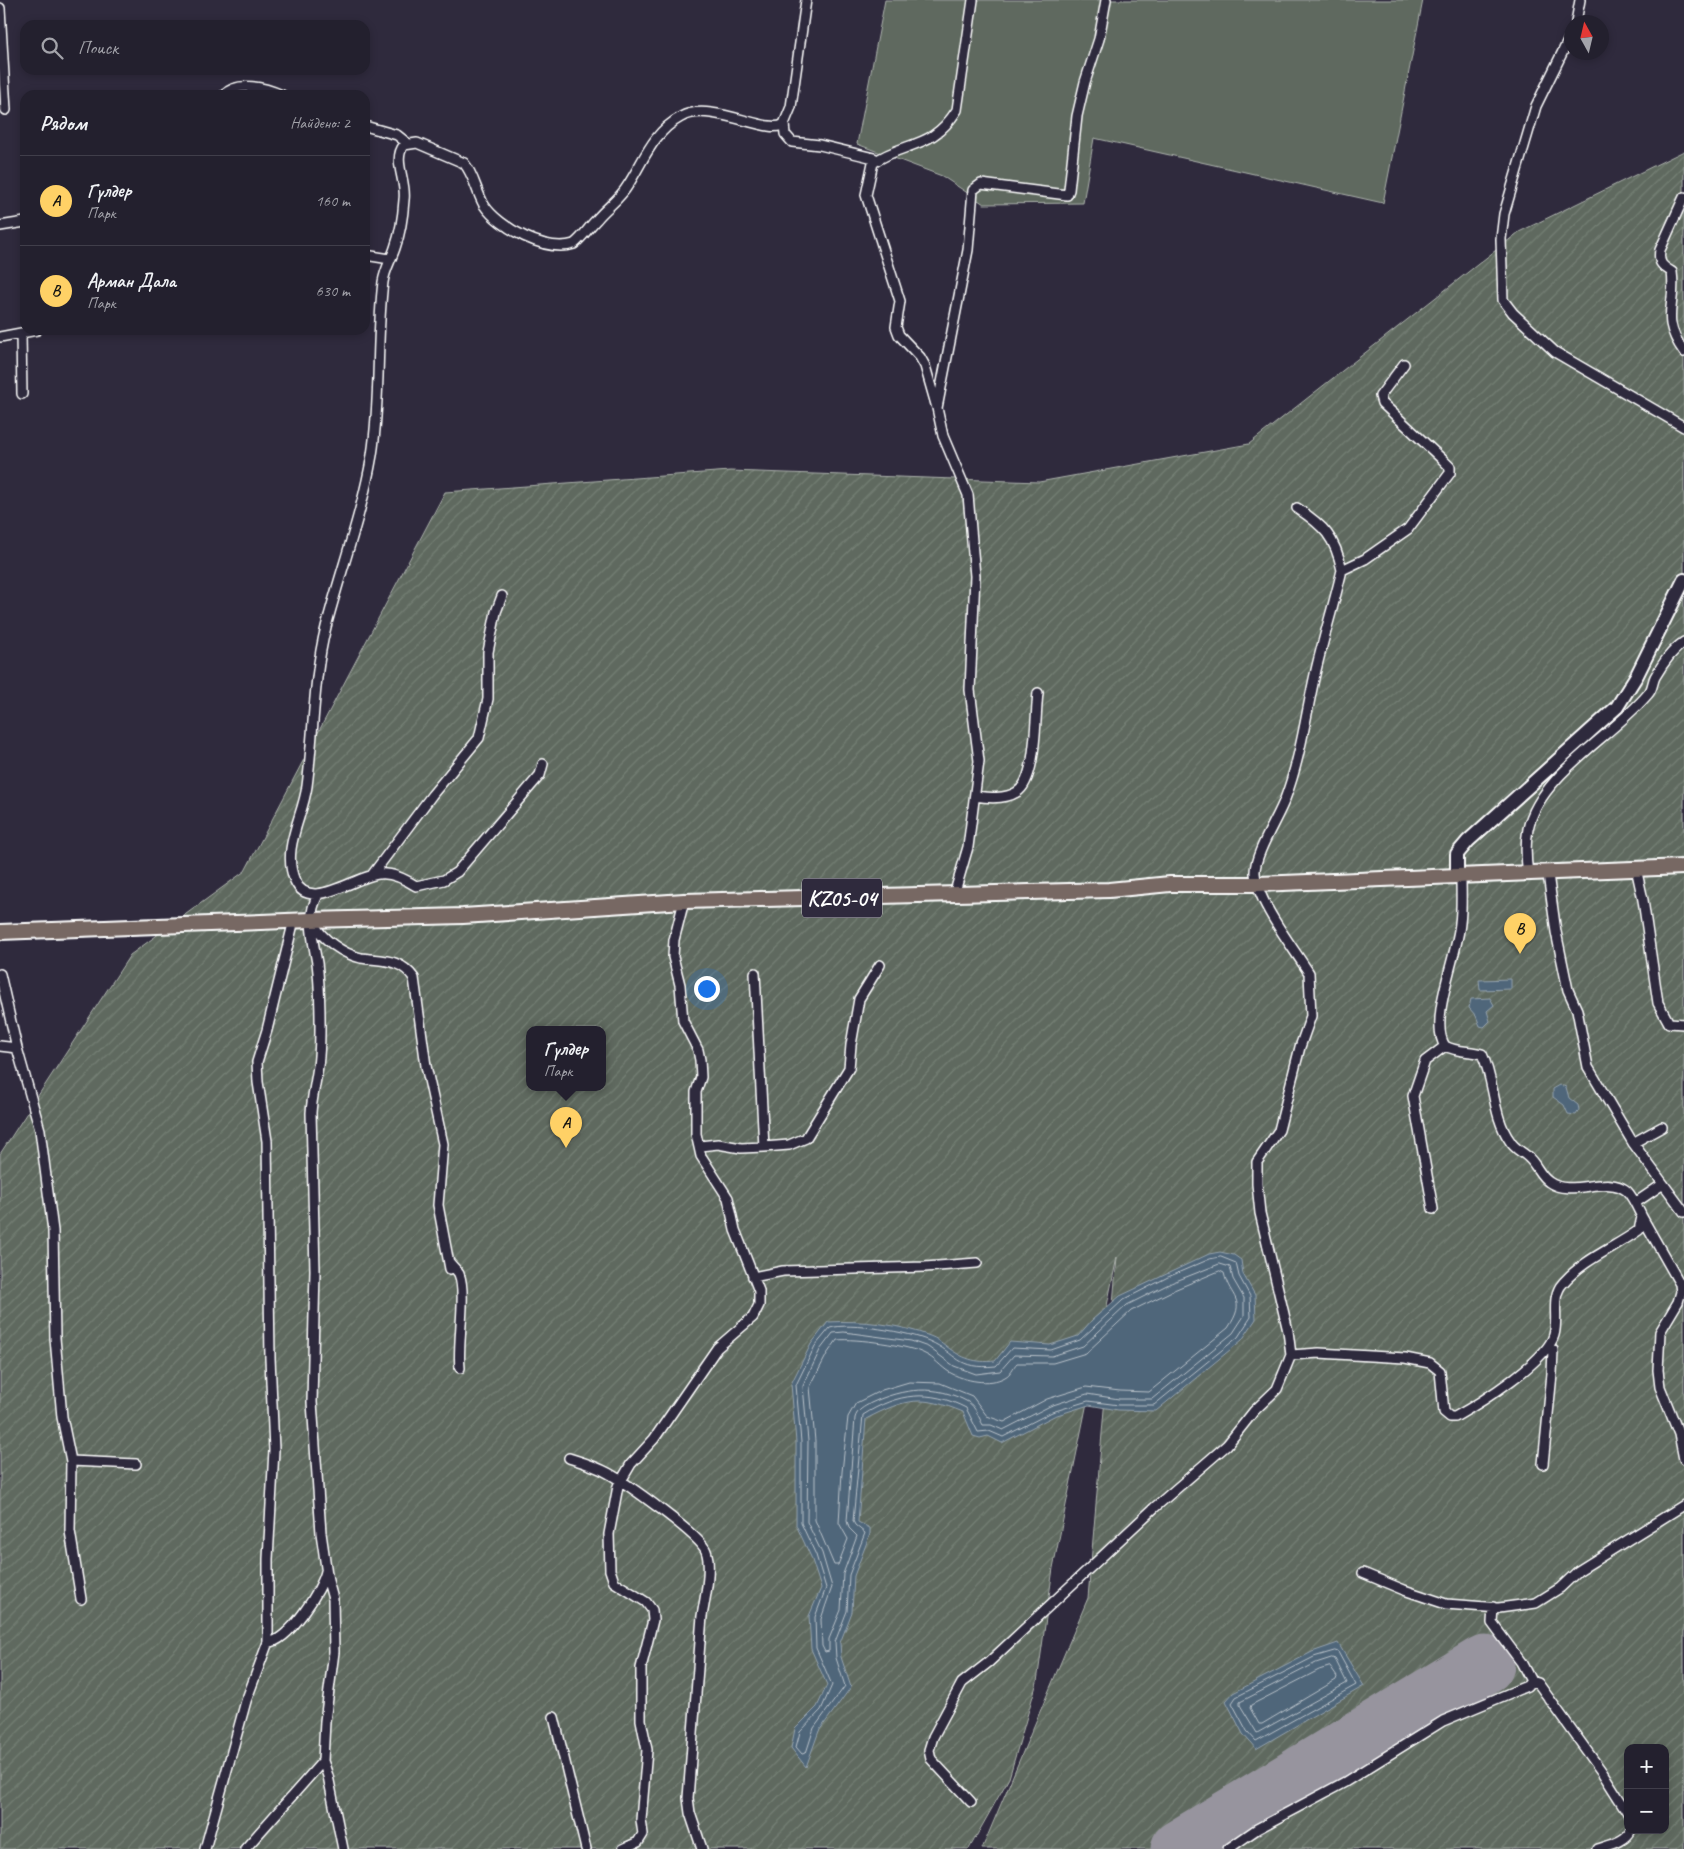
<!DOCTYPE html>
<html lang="ru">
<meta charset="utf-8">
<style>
body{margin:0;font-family:Caveat,sans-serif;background:#2b2836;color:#f1f3f6}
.controls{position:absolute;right:15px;bottom:15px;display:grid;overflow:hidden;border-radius:10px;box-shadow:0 2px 8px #0003}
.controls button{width:45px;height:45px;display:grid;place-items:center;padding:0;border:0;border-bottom:1px solid #403e4a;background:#23202e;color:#f1f3f6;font:25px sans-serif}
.compass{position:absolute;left:1564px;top:15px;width:45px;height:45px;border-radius:50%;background:#23202e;box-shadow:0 2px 8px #0003;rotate:352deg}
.you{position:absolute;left:706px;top:988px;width:18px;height:18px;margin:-12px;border:4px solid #fff;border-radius:50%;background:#1a73e8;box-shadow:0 0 0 8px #1a73e833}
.badge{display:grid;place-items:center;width:32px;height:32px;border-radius:50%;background:#ffd166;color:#111;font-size:16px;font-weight:700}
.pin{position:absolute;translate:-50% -41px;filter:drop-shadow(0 1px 2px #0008)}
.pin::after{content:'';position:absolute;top:26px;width:18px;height:15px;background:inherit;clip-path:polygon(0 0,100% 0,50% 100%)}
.popup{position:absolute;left:526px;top:1026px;width:80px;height:65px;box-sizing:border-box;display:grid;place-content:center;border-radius:10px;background:#23202e;filter:drop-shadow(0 1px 4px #0005);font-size:16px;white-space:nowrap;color:#a3a3aa}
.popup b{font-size:19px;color:#f1f3f6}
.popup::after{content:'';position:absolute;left:50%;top:100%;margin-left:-10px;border:10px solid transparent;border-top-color:#23202e}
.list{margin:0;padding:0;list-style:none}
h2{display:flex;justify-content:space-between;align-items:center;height:65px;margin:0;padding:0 20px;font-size:21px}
h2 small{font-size:16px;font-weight:400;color:#a3a3aa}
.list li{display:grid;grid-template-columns:32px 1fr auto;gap:15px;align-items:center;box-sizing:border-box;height:90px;padding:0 20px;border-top:1px solid #403e4a}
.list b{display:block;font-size:19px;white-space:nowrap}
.list p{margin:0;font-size:16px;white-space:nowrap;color:#a3a3aa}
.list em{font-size:16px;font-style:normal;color:#a3a3aa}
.icon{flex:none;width:28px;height:28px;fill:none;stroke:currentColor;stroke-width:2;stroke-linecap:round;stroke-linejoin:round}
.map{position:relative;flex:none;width:1684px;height:1849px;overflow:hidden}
.search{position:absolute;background:#23202e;box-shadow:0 2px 8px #0003;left:20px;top:20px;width:350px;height:55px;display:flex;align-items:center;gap:12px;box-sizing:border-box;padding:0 18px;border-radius:15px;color:#a3a3aa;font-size:19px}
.panel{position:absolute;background:#23202e;box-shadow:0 2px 8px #0003;left:20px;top:90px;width:350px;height:245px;border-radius:15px}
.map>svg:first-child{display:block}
</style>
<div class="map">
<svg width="1684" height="1849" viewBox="0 0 1684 1849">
<defs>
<pattern id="garden-furrows" width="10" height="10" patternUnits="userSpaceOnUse" patternTransform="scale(1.25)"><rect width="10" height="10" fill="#5e695e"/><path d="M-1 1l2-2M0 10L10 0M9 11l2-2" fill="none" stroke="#768076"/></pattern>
</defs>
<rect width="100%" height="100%" fill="#2f2a3d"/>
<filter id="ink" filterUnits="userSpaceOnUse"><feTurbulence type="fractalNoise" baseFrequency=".02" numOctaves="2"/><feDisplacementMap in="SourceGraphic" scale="10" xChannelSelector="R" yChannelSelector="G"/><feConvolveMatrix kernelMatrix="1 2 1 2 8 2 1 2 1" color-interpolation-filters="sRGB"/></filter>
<g filter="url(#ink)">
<path fill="#5e695e" stroke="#aeb4ae" d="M885 0H1423L1383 203 1094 138 1083 203 984 204 942 176 857 144Z"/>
<path fill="url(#garden-furrows)" stroke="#aeb4ae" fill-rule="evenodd" d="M1684 151V1849H982L1088 1598 1117 1257 1053 1568 1037 1682 1009 1778 969 1849H0V1154L130 955 245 871 445 492 730 471 1039 482 1249 444 1519 232ZM530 1029H602V1087H530ZM1628 1748H1665V1830H1628Z"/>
<path fill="#4f667a" stroke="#95a3af" d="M1511 979V989L1480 990 1479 980Z
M1490 998 1494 1005 1487 1011 1490 1021 1484 1027 1480 1026 1476 1016 1469 1008 1471 999Z
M1560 1085 1566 1087 1569 1098 1578 1105 1579 1110 1576 1115 1568 1114 1564 1105 1553 1097V1089Z
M1220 1252 1234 1255 1241 1260 1243 1274 1255 1295 1256 1319 1242 1340 1156 1411 1118 1410 1089 1405 1054 1416 1002 1443 988 1436 980 1438 973 1436 963 1412C922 1395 906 1398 866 1419L858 1522 870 1528V1534L854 1576 852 1612 840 1643 841 1657 851 1687 819 1731 806 1767 791 1748 795 1729 817 1707 827 1685 811 1649 809 1616 821 1588 811 1557 796 1525V1442L791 1384 811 1344 828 1322C861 1320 899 1324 930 1336 936 1338 941 1342 946 1346 963 1359 975 1363 995 1361L1010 1342 1050 1345 1078 1336 1092 1320 1120 1296 1209 1254Z
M1338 1643 1364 1686 1256 1749 1243 1734 1226 1701 1233 1693 1312 1652Z
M1229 1789 1232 1791 1233 1800 1201 1814 1196 1807 1200 1803Z"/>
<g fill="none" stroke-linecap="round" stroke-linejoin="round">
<path stroke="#b9c2ca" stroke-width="1" d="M1221 1257 1236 1263 1239 1276 1250 1296 1251 1317 1238 1337 1154 1405H1119L1088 1401 1052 1412 1003 1437 989 1431 978 1432 966 1408C929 1389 898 1393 863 1415L853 1521 855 1525 865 1533 849 1575 847 1611 835 1642 836 1658 845 1686 814 1728 806 1753 802 1754 796 1747 800 1732 821 1710 832 1685 816 1648 815 1617 826 1588 816 1555 801 1523V1442L796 1385 815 1346 830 1328C849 1322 910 1332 929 1341 959 1354 955 1370 996 1366L1012 1348 1051 1350 1080 1340 1123 1300 1168 1277 1210 1259Z
M1220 1264 1230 1267 1233 1279 1244 1298V1316L1233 1333 1152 1399H1119L1087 1394 1050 1406 1003 1430 991 1425H983C979 1418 975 1406 968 1402 936 1384 903 1388 871 1403 864 1407 857 1410 855 1418L847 1521 849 1528 857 1536 843 1574 841 1610 829 1639V1651L825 1652 822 1646 821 1619 832 1587 822 1553 807 1522 808 1441 803 1386 820 1350 833 1333 844 1332 911 1341 928 1347 954 1366 976 1374 1000 1371 1014 1355 1052 1356 1083 1346 1127 1305 1171 1283Z
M1220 1271 1224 1273C1230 1299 1248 1298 1228 1328L1149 1392 1120 1391 1086 1387 1047 1399 1004 1422 987 1416 972 1396 940 1383 909 1382 882 1390 856 1403 848 1417 842 1472 839 1523 848 1539 838 1565H834L815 1520V1441L810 1387 827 1354 837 1340C855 1338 909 1345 925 1354 934 1358 941 1367 949 1372 964 1381 990 1386 1005 1377 1011 1374 1013 1367 1017 1363H1053L1086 1353 1131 1311 1174 1290Z
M1335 1651 1338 1652 1356 1685 1256 1741 1247 1731 1232 1703 1236 1697 1314 1657Z
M1332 1658 1335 1659 1347 1683 1257 1733 1240 1705V1702L1316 1663Z
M1330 1667 1337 1677 1336 1680 1262 1724H1259L1250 1708 1251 1705 1319 1670Z"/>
<path stroke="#97949e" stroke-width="59" d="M1180 1849 1485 1664"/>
<defs>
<path id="street" d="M0 8 6 110
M1576 22 1580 0
M1572 33 1536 106 1504 214 1501 239 1503 300 1513 313 1555 352 1684 427
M224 95C238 80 266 88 282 95
M784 124 785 134 792 142 820 145 874 158 866 195 900 301 896 327 899 335 920 357 925 366 937 408
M365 126 397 135 407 143
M873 163C906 140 931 151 957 110L973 0
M1684 197 1660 250C1658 263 1662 266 1672 272 1677 308 1659 316 1684 352
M0 226 25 222
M365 255 390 259
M21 334 22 394
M0 337 37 330
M1342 570 1365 559 1408 529 1450 473V467L1443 460 1382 403 1380 396 1404 364
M543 764 540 775 457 872 444 880 416 886C405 879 392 872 379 874 355 876 309 913 295 881 281 849 303 817 307 786 314 733 313 678 326 627 341 569 362 514 372 455 381 398 376 339 383 282 385 269 391 260 395 248 400 234 403 215 404 200 407 181 392 160 404 145L417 143 464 163C474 175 476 191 484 205 499 228 547 253 574 244 583 237 589 227 597 219 607 207 620 199 628 185 644 160 653 132 681 117 711 100 769 136 784 124L791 107 806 0
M975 796C987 798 1006 799 1017 792 1037 780 1035 716 1038 693
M1636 868 1643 900 1658 1003 1669 1023 1684 1024
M1528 874C1526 860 1525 844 1528 829 1539 775 1613 736 1648 694 1653 689 1652 683 1655 677 1663 663 1671 651 1684 642
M1548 874 1556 932 1568 990 1577 1010 1588 1067 1633 1143 1684 1212
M372 875 432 795 479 738 488 699V652L496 612 502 596
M318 895C306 916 313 940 317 963 320 986 321 1032 319 1056 318 1075 312 1094 311 1113L315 1270 312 1402 321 1533 328 1581 333 1599 334 1652 325 1721 323 1761 328 1776 343 1849
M954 895 968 847 979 761 970 690 975 576 968 495 943 436 937 408 968 250 973 190 981 184 1067 195 1069 190 1077 116 1085 82 1099 39 1106 0
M314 924C322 939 343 954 361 958 382 961 400 958 414 978L426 1066 443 1144 438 1205 450 1269
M755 973 764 1147
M0 974 17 1048
M0 1046 17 1048 40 1130 53 1231 55 1338 62 1417 71 1461 136 1464
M1445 1046C1459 1053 1468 1050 1482 1054 1495 1081 1492 1116 1510 1141 1515 1150 1524 1152 1530 1159 1537 1166 1540 1176 1549 1182 1571 1198 1607 1174 1627 1191 1633 1197 1638 1209 1642 1217
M1633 1143 1662 1127
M700 1146 718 1144 741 1148 764 1147 789 1145 806 1138 849 1068 851 1045 859 999 880 965
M1635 1203 1663 1184
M1433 1209 1413 1096 1425 1061 1445 1046C1428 1021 1458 953 1460 923 1462 908 1461 892 1461 877
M449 1262C452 1266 457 1270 459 1274 467 1293 457 1344 460 1368
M753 1277 783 1271 925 1267 977 1263
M1291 1355 1319 1353 1405 1358 1430 1363 1440 1371 1444 1412 1450 1417H1455C1480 1403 1547 1361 1554 1335 1559 1317 1550 1297 1563 1283 1584 1259 1614 1248 1639 1230L1642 1217 1680 1284 1681 1292 1678 1302 1660 1332 1658 1370 1660 1387 1679 1434 1684 1459
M569 1458C582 1462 596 1466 608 1473 626 1483 700 1535 706 1551 712 1567 705 1599 702 1616L688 1798 690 1813 702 1849
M71 1461 70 1531 81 1599
M1543 1464 1552 1374 1553 1350 1548 1347
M1363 1573 1404 1590 1446 1604 1499 1608 1536 1603 1560 1588 1578 1571 1684 1505
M1493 1607 1492 1623 1521 1662 1531 1681
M268 1642C287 1644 323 1588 326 1571
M554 1717 586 1849
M971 1802 931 1759 929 1750 933 1737 962 1683 989 1662 1154 1508 1227 1445 1254 1411 1277 1389 1291 1355 1288 1331 1260 1213 1257 1184V1162L1279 1130 1300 1047 1311 1016 1309 973C1293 947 1257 902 1255 873 1254 855 1278 818 1285 799 1301 757 1306 713 1316 670 1324 636 1334 604 1342 570 1335 537 1324 526 1297 508
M205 1849 246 1701 268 1642V1559L274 1450 270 1358 267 1141 258 1082 257 1062 267 1030 294 920
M245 1849 323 1761
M623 1849 638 1842 643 1834 641 1820 647 1750 641 1720V1668L653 1620 652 1610 646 1602 614 1582 610 1570 609 1534 618 1486 631 1464 654 1439 717 1348 753 1317 759 1305V1291L735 1230 728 1198 701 1156 696 1134V1092L701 1077 700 1060 698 1050 683 1021 680 985 673 957 674 940 684 901
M1228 1849 1257 1829 1345 1782 1443 1721 1527 1686 1531 1681 1538 1683 1602 1772 1628 1813
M1597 1849C1609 1845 1626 1842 1631 1830"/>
<path id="secondary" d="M1457 877V854L1468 841 1617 707 1637 675 1684 580"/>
<path id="primary" d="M0 932 311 920 463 916 684 901 1109 890 1170 884H1257L1684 867"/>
</defs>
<use href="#street" stroke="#fff" stroke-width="12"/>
<use href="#secondary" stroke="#fff" stroke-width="16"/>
<use href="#primary" stroke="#fff" stroke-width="18"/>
<use href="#street" stroke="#2f2a3d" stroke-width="9"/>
<use href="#secondary" stroke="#2f2a3d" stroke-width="12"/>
<use href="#primary" stroke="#776864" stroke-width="14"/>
</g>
</g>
<g text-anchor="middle" stroke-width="4" stroke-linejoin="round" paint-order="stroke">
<rect fill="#2f2a3d" stroke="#c1bfc5" stroke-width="1" x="802" y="878.5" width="80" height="39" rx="4"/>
<g font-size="22" font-weight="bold" fill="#fff">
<text x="842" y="906">KZ05-04</text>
</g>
</g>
</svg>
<div class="controls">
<button>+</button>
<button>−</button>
</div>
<svg class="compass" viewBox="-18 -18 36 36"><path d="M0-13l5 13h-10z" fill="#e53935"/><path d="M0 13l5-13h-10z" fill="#a3a3aa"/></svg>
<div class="you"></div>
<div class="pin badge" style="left:566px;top:1148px">A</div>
<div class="popup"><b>Гүлдер</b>Парк</div>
<div class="pin badge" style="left:1520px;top:954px">B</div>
<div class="search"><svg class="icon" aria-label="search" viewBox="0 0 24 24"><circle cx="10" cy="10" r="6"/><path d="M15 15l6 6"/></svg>Поиск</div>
<section class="panel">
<h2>Рядом<small>Найдено: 2</small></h2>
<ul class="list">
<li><span class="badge">A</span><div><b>Гүлдер</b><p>Парк</p></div><em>160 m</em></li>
<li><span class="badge">B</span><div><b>Арман Дала</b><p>Парк</p></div><em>630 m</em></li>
</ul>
</section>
</div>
